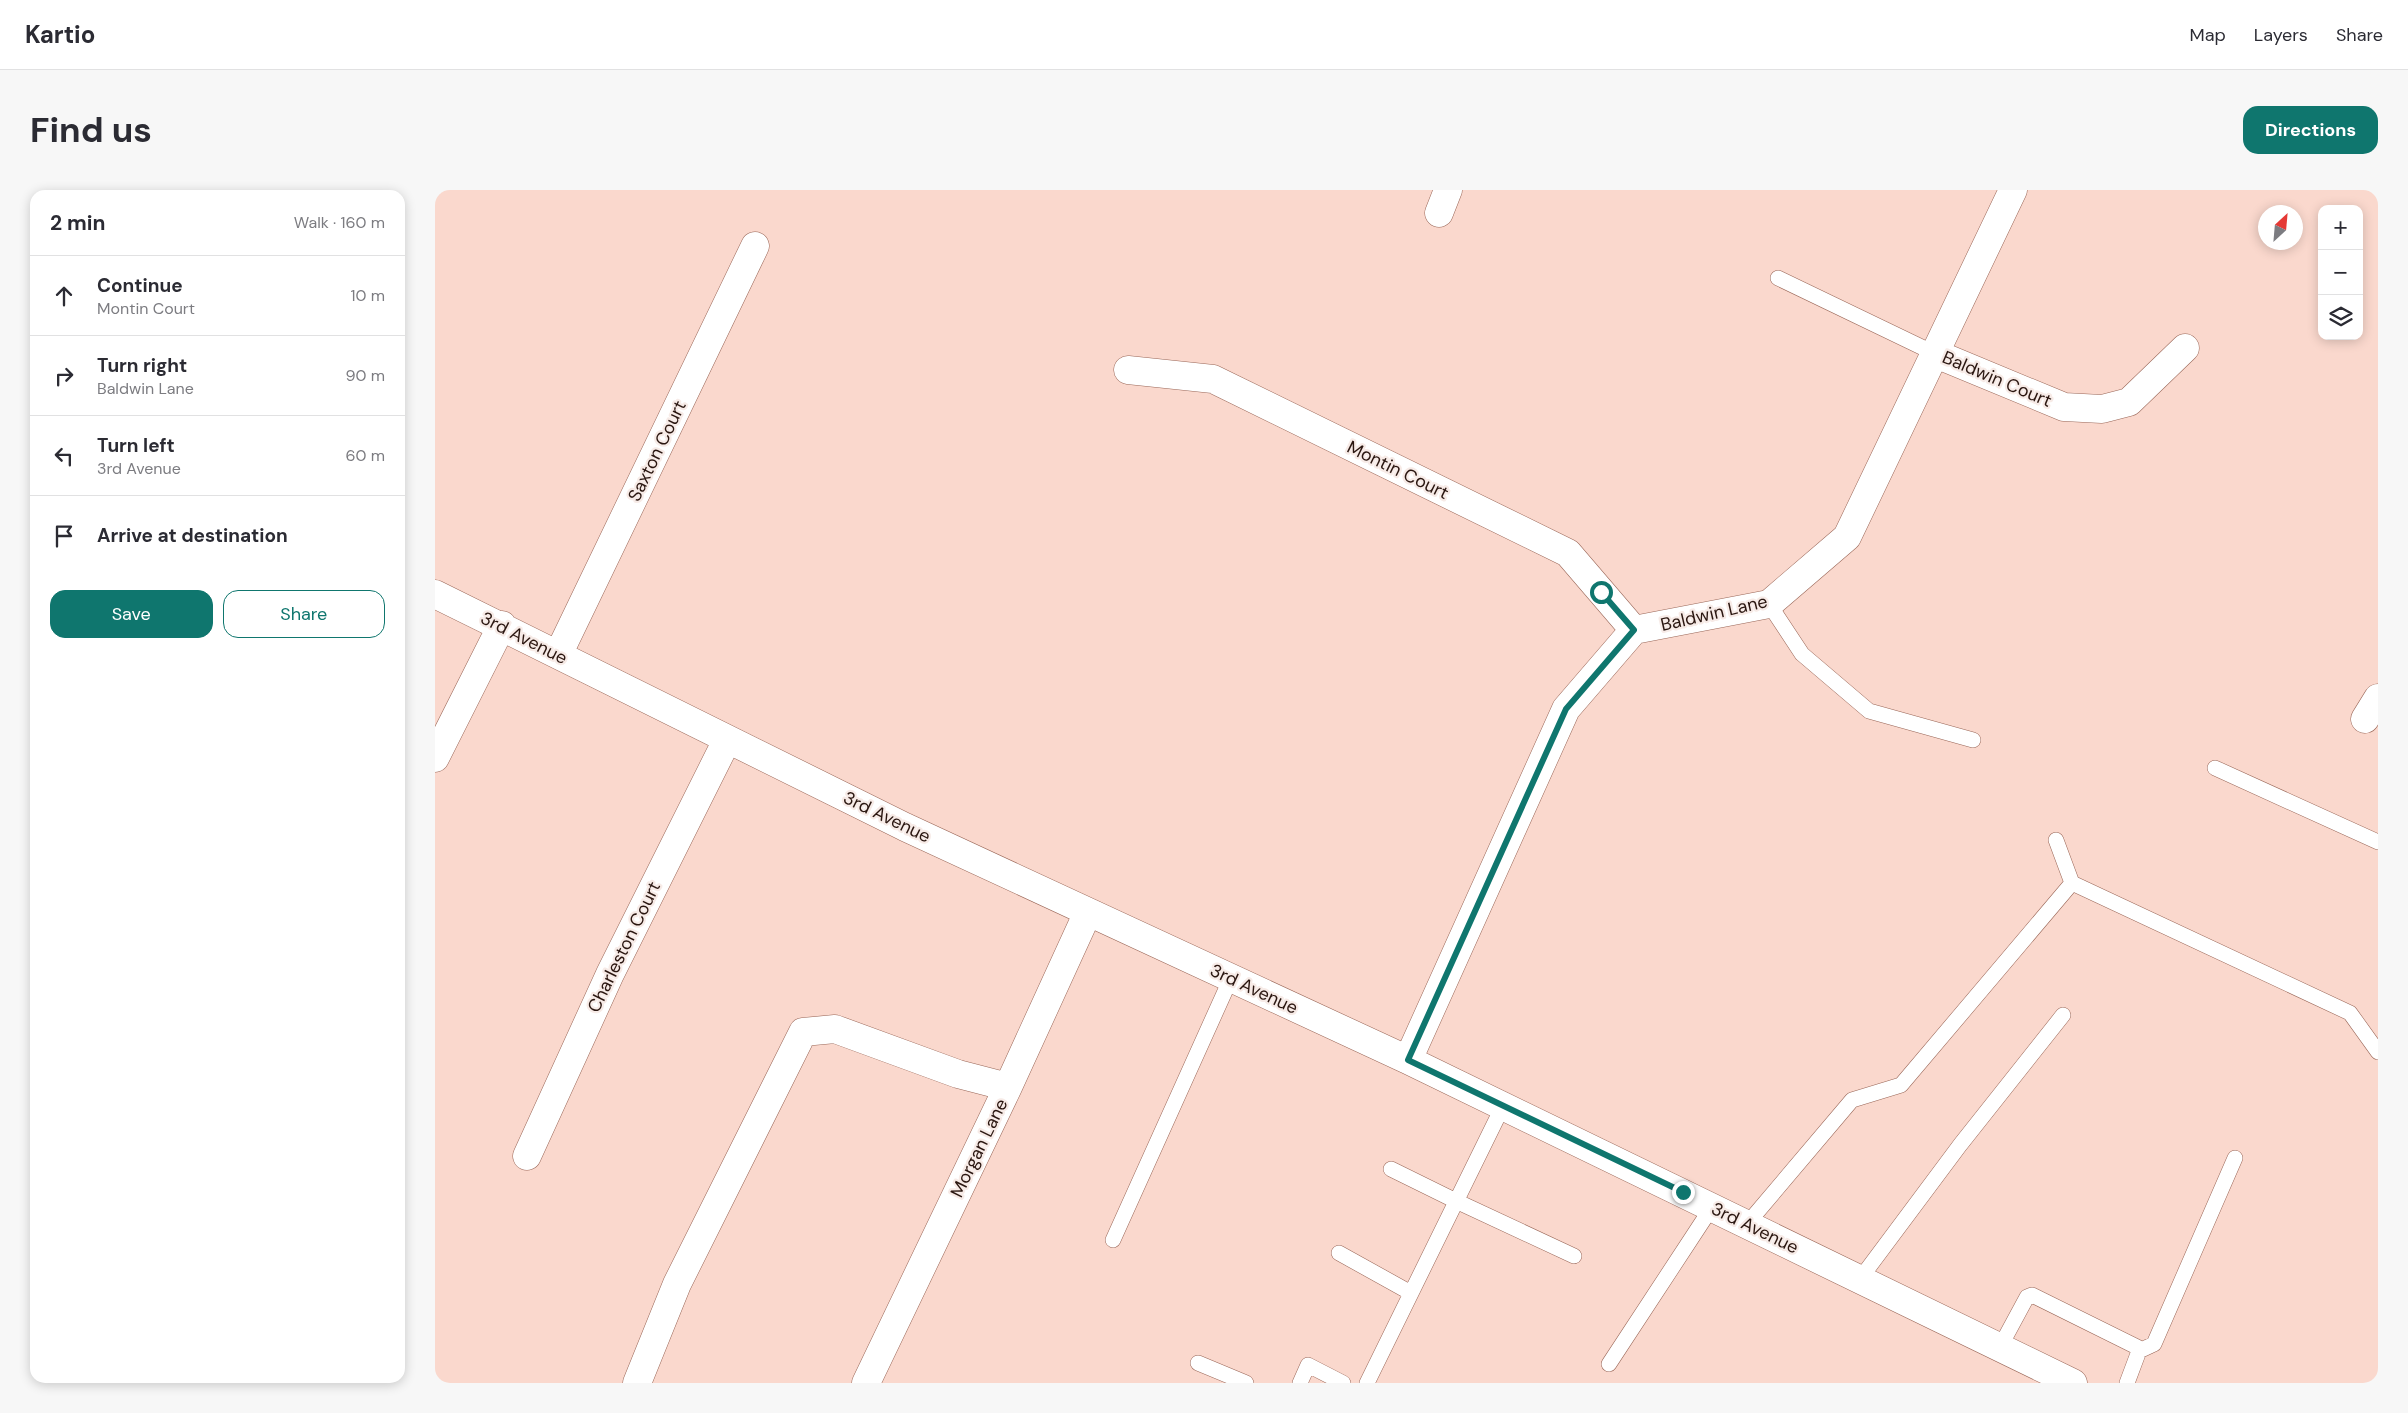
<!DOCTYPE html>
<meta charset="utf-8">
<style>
body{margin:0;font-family:"DM Sans",sans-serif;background:#f7f7f7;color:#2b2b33}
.controls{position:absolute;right:15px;top:15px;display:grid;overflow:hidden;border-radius:10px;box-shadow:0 2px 12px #0003}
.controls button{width:45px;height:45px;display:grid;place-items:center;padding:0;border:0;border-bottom:1px solid #e1e1e2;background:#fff;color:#2b2b33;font:25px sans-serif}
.compass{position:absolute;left:1823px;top:15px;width:45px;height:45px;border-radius:50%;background:#fff;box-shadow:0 2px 12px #0003;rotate:26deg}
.stop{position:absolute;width:15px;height:15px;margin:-11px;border:4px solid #0f766e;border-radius:50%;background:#fff}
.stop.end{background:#0f766e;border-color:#fff;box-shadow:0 1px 5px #0008}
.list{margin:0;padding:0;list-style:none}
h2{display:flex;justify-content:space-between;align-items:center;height:65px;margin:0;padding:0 20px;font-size:21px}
h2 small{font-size:16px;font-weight:400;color:#7c7c81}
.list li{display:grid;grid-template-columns:32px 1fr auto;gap:15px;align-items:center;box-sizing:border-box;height:80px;padding:0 20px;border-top:1px solid #e1e1e2}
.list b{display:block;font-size:19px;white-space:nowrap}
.list p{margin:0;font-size:16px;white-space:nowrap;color:#7c7c81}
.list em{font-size:16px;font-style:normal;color:#7c7c81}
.actions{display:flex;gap:10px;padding:15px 20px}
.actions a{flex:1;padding:11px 0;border:1px solid #0f766e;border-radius:15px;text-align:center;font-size:18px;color:#0f766e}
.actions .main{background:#0f766e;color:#fff}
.icon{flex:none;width:28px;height:28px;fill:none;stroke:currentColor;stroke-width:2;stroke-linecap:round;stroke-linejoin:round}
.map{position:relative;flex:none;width:1943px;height:1193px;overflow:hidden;border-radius:15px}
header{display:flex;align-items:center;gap:30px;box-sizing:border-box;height:70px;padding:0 25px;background:#fff;border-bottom:1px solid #e1e1e2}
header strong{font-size:24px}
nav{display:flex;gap:28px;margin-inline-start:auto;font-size:18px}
.intro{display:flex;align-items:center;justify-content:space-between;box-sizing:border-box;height:120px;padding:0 30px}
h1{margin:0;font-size:35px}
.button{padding:12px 22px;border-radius:15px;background:#0f766e;color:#fff;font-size:18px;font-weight:700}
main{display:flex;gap:30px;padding:0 30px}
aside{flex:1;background:#fff;border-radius:15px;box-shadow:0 2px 12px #0003}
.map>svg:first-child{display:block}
</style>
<header>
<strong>Kartio</strong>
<nav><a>Map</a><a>Layers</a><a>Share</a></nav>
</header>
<div class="intro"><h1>Find us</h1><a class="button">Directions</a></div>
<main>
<aside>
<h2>2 min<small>Walk · 160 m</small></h2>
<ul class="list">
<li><svg class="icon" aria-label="ahead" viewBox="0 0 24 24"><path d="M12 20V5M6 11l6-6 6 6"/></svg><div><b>Continue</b><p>Montin Court</p></div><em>10 m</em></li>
<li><svg class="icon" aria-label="right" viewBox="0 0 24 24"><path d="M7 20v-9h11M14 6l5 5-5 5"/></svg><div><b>Turn right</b><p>Baldwin Lane</p></div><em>90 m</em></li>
<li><svg class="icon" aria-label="left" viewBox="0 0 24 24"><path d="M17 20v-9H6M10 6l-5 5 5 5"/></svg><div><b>Turn left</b><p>3rd Avenue</p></div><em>60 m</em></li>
<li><svg class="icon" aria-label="arrive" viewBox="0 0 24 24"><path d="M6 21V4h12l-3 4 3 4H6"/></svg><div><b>Arrive at destination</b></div></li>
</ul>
<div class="actions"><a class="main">Save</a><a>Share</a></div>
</aside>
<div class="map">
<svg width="1943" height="1193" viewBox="0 0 1943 1193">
<rect width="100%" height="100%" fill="#fad8cd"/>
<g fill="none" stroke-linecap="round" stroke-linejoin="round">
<defs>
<path id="service" d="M1343 88 1501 164
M1334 414 1367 464 1434 521 1538 550
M1780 578 1943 652
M1637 693 1915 823 1943 862
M956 979 1021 1011 1139 1066
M1312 1034 1417 910 1466 895 1637 693 1621 650
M678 1050 796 788
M904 1063 976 1103
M1425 1089 1525 955 1628 825
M1565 1157 1592 1107 1597 1105 1702 1157 1704 1161 1692 1193
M1704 1161 1719 1154 1800 968
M763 1173 811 1193
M1174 1174 1277 1017
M865 1193 873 1175 908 1193
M932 1193 1068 916"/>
<path id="minor" d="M1004 23 1013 0
M1501 164 1629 217 1667 219 1694 212 1750 158
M693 180 778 189 1133 363 1199 440
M0 404 470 637 973 870 1638 1193
M123 465 320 56
M1930 529 1943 508
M0 568 67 435
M973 870 1131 519 1199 440 1334 414 1412 347 1578 0
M92 966 175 784 292 550
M202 1193 242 1094 368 842 400 839 523 884 573 897
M431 1193 573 897 653 722"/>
</defs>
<use href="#service" stroke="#9a6758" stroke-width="16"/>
<use href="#minor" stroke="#9a6758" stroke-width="29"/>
<use href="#service" stroke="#fff" stroke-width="15"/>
<use href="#minor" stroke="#fff" stroke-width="28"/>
</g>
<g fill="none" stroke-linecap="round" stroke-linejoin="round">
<path stroke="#0f766e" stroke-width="6" d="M1166 402 1199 440 1131 519 973 870 1248 1002"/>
</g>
<g text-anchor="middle" stroke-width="4.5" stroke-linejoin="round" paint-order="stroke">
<g font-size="18" fill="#2a1610" stroke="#f7ebe7">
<text transform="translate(1562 189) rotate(23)" y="6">Baldwin Court</text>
<text transform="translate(222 261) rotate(-64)" y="6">Saxton Court</text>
<text transform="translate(963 280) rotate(26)" y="6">Montin Court</text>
<text transform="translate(1279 423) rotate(-13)" y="6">Baldwin Lane</text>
<text transform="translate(89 448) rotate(27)" y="6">3rd Avenue</text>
<text transform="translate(452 627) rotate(26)" y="6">3rd Avenue</text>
<text transform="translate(189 757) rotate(-64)" y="6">Charleston Court</text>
<text transform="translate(819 799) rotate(25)" y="6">3rd Avenue</text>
<text transform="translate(544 958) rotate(-64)" y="6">Morgan Lane</text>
<text transform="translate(1320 1038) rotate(26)" y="6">3rd Avenue</text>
</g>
</g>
</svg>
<div class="controls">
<button>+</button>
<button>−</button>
<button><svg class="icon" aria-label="layers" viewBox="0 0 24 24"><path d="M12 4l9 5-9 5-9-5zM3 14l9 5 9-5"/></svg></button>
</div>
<svg class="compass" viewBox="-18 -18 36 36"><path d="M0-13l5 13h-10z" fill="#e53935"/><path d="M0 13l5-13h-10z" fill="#7c7c81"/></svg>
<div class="stop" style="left:1166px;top:402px"></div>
<div class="stop end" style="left:1248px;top:1002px"></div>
</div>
</main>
